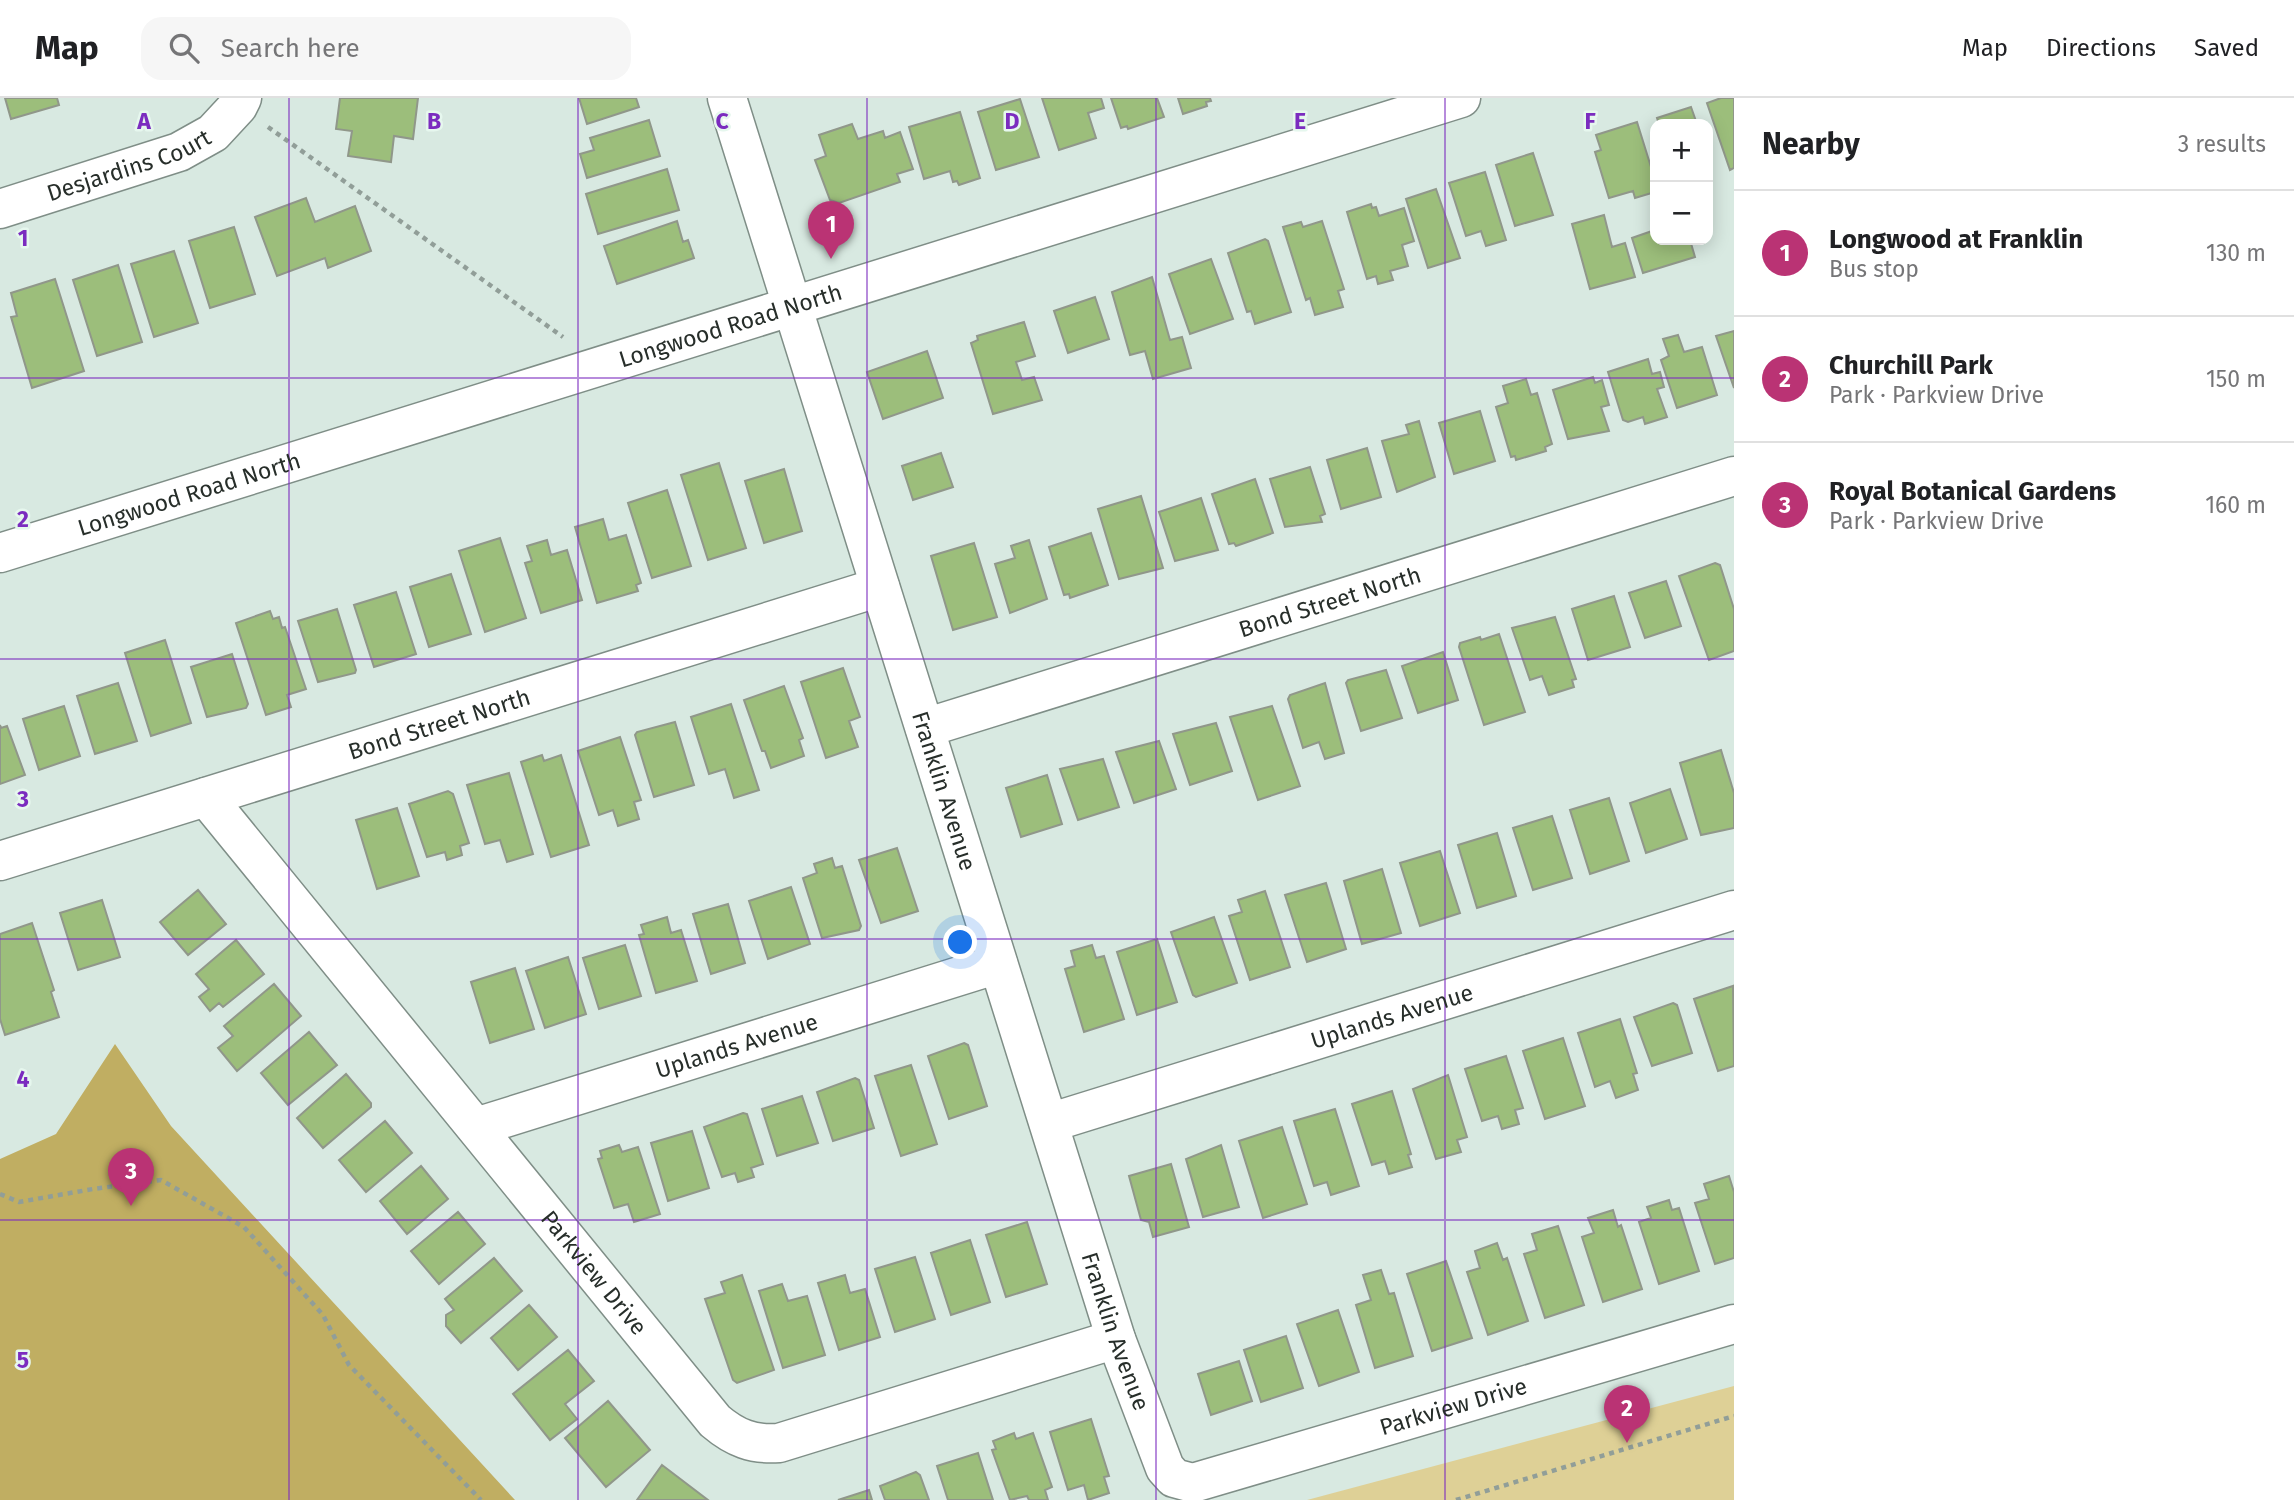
<!DOCTYPE html>
<meta charset="utf-8">
<style>
body{margin:0;font-family:"Fira Sans",sans-serif;background:#f6f6f6;color:#202124}
.controls{position:absolute;right:21px;top:21px;display:grid;overflow:hidden;border-radius:14px;box-shadow:0 4px 18px #0003}
.controls button{width:63px;height:63px;display:grid;place-items:center;padding:0;border:0;border-bottom:2px solid #e0e0e0;background:#fff;color:#202124;font:35px sans-serif}
.you{position:absolute;left:961px;top:845px;width:24px;height:24px;margin:-18px;border:5px solid #fff;border-radius:50%;background:#1a73e8;box-shadow:0 0 0 10px #1a73e833}
.badge{display:grid;place-items:center;width:46px;height:46px;border-radius:50%;background:#ba3374;color:#fff;font-size:23px;font-weight:700}
.pin{position:absolute;translate:-50% -58px;filter:drop-shadow(0 2px 4px #0008)}
.pin::after{content:'';position:absolute;top:37px;width:24px;height:21px;background:inherit;clip-path:polygon(0 0,100% 0,50% 100%)}
.list{margin:0;padding:0;list-style:none}
h2{display:flex;justify-content:space-between;align-items:center;height:91px;margin:0;padding:0 28px;font-size:30px}
h2 small{font-size:23px;font-weight:400;color:#757577}
.list li{display:grid;grid-template-columns:46px 1fr auto;gap:21px;align-items:center;box-sizing:border-box;height:126px;padding:0 28px;border-top:2px solid #e0e0e0}
.list b{display:block;font-size:26px;white-space:nowrap}
.list p{margin:0;font-size:23px;white-space:nowrap;color:#757577}
.list em{font-size:23px;font-style:normal;color:#757577}
.icon{flex:none;width:38px;height:38px;fill:none;stroke:currentColor;stroke-width:2;stroke-linecap:round;stroke-linejoin:round}
.map{position:relative;flex:none;width:1734px;height:1402px;overflow:hidden}
header{display:flex;align-items:center;gap:42px;box-sizing:border-box;height:98px;padding:0 35px;background:#fff;border-bottom:2px solid #e0e0e0}
header strong{font-size:33px}
nav{display:flex;gap:38px;margin-inline-start:auto;font-size:24px}
.search{width:490px;height:63px;background:#f6f6f6;display:flex;align-items:center;gap:18px;box-sizing:border-box;padding:0 24px;border-radius:21px;color:#757577;font-size:26px}
main{display:flex}
aside{flex:1;background:#fff}
.map>svg:first-child{display:block}
</style>
<header>
<strong>Map</strong>
<div class="search"><svg class="icon" aria-label="search" viewBox="0 0 24 24"><circle cx="10" cy="10" r="6"/><path d="M15 15l6 6"/></svg>Search here</div>
<nav><a>Map</a><a>Directions</a><a>Saved</a></nav>
</header>
<main>
<div class="map">
<svg width="1734" height="1402" viewBox="0 0 1734 1402">
<rect width="100%" height="100%" fill="#d8e9e1"/>
<path fill="#ded096" d="M1734 1288V1402H1307Z"/>
<path fill="#c0ae62" d="M115 946 171 1028 515 1402H0V1061L56 1036Z"/>
<path fill="#9cbe7b" stroke="#90978a" stroke-width="2" d="M5 0H57L59 7 11 21Z
M340 0H418L413 41 394 38 391 64 348 58 352 33 336 31Z
M579 0H636L639 9 587 26Z
M1042 0H1101L1104 10 1088 15 1096 40 1059 52Z
M1111 0H1157L1164 19 1128 31 1127 28 1121 30Z
M1178 0H1210L1211 3 1206 4 1207 8 1183 16Z
M1721 0H1734V70L1730 72 1707 5Z
M1020 1 1039 59 996 72 978 14Z
M1691 9 1697 26H1659L1657 20Z
M960 14 980 80 959 87 957 83 953 84 950 73 924 81 909 29Z
M649 22 660 58 587 80 580 56 594 52 590 40Z
M1637 24 1651 69 1655 68V94L1635 100 1633 93 1609 100 1595 54 1601 52 1596 37Z
M852 26 858 41 883 33 885 40 900 34 913 71 897 76 900 84 839 105 830 102 815 62 826 58 819 37Z
M1533 55 1553 117 1515 128 1496 67Z
M667 71 679 112 598 136 586 96Z
M1485 74 1506 142 1486 148 1481 133 1466 138 1449 85Z
M1436 91 1460 160 1428 170 1406 101Z
M306 100 315 124 355 108 371 153 328 170 325 160 277 178 255 119Z
M1371 106 1372 110 1376 109 1379 118 1404 110 1414 143 1402 147 1408 168 1390 173 1393 182 1378 186 1376 178 1367 181 1347 114Z
M1604 117 1612 149 1625 145 1635 179 1590 191 1572 126Z
M677 123 683 144 688 142 694 160 617 186 604 148Z
M1322 123 1344 191 1338 193 1343 209 1315 217 1310 200 1306 202 1283 129 1301 124 1303 129Z
M234 129 255 196 210 210 189 143Z
M1655 132V142H1690L1695 159 1643 175 1632 140Z
M1265 141 1268 143 1291 214 1255 226 1251 213 1247 214 1228 155Z
M174 153 198 225 154 239 131 166Z
M1211 161 1233 221 1190 236 1169 176Z
M118 167 142 244 97 258 73 182Z
M1152 179 1170 242 1182 239 1191 270 1153 281 1145 253 1130 257 1112 194Z
M55 181 84 273 32 290 11 219 17 218 11 195Z
M1095 199 1109 241 1068 255 1054 213Z
M1024 224 1035 258 1016 264 1022 282 1034 279 1042 302 993 316 971 245 978 242 977 238Z
M1734 233V290L1716 238Z
M1678 237 1684 254 1702 249 1717 297 1677 310 1661 262 1669 258 1663 241Z
M927 253 943 300 883 321 867 274Z
M1648 261 1652 276 1660 274 1664 289 1657 291 1667 319 1645 326 1643 319 1628 324 1623 322 1608 274Z
M1593 279 1595 285 1602 282 1609 307 1601 309 1609 333 1568 341 1553 292Z
M1526 281 1531 297 1537 295 1552 346 1545 349 1546 353 1516 362 1515 358 1511 359 1496 309 1508 305 1503 288Z
M1480 313 1495 363 1454 376 1439 325Z
M1419 323 1435 379 1397 394 1382 343 1409 336 1406 327Z
M1367 350 1381 399 1341 411 1327 362Z
M941 355 953 389 913 402 902 368Z
M719 365 746 450 708 462 681 377Z
M1310 369 1325 416 1320 418 1322 424 1285 429 1270 381Z
M784 371 802 433 764 445 745 383Z
M1255 381 1273 435 1236 448 1234 445 1229 446 1212 396Z
M667 392 691 468 652 480 628 405Z
M1141 398 1163 470 1119 481 1098 411Z
M1201 400 1218 452 1175 463 1159 414Z
M603 421 609 442 626 437 641 485 636 487 638 493 597 505 575 429Z
M1091 435 1108 487 1070 500 1069 496 1064 497 1049 449Z
M500 440 526 520 485 534 459 453Z
M547 442 551 457 567 452 582 502 541 515 525 465 532 463 527 448Z
M1029 442 1047 501 1010 515 995 466 1015 460 1011 448Z
M974 445 997 519 953 532 931 458Z
M1715 465 1720 467 1734 511V553L1709 562 1679 478Z
M451 476 471 536 429 549 410 489Z
M1666 483 1681 528 1645 540 1629 495Z
M396 494 416 556 374 569 354 507Z
M1614 498 1630 549 1588 562 1572 511Z
M337 511 356 572 355 575 318 584 298 523Z
M270 513 273 521 279 519 282 530 285 529 306 591 287 597 291 609 266 617 236 525Z
M1555 519 1576 581 1572 582 1574 589 1549 597 1542 578 1530 582 1512 530Z
M1499 536 1525 614 1484 627 1459 549 1460 545 1480 539 1481 542Z
M165 542 191 625 151 638 125 555Z
M1443 554 1458 602 1418 615 1402 568Z
M232 556 248 606 246 610 207 619 191 569Z
M843 570 860 619 849 623 858 649 826 660 801 584Z
M1386 572 1402 620 1361 633 1346 585 1348 582Z
M118 585 137 643 95 656 77 598Z
M1325 585 1344 655 1325 661 1319 644 1303 650 1288 601 1290 597Z
M784 588 803 640 799 642 804 658 771 670 765 653H762L744 602Z
M731 606 759 692 734 700 725 671 709 676 691 619Z
M64 608 80 658 39 672 23 621Z
M1272 608 1300 688 1258 702 1230 619Z
M675 624 694 687 654 699 635 637 637 634Z
M1216 625 1232 673 1190 687 1173 636Z
M0 627 1 630 7 628 25 677 0 686Z
M620 639 641 702 634 704 639 721 618 728 613 712 599 717 578 653Z
M1159 643 1176 691 1134 705 1116 654Z
M1721 652 1734 695V730L1701 737 1680 665Z
M542 657 544 663 561 657 589 747 551 759 521 664Z
M1103 661 1119 709 1078 722 1060 671Z
M509 675 533 756 507 764 500 742 485 746 467 687Z
M1047 677 1062 726 1021 739 1006 690Z
M1670 691 1687 741 1646 755 1630 705Z
M448 693 453 696 469 745 460 748 462 757 447 762 445 754 427 759 409 706Z
M1609 700 1629 763 1590 776 1570 712Z
M397 710 419 778 377 791 356 722Z
M1552 718 1572 780 1533 792 1513 730Z
M1497 735 1516 798 1477 810 1458 747Z
M897 750 918 813 881 825 859 762Z
M1440 753 1460 815 1420 828 1400 765Z
M832 760 835 770 842 768 861 828 859 832 822 840 803 780 817 775 814 766Z
M1382 771 1401 835 1362 846 1344 783Z
M1326 785 1346 851 1307 864 1285 797Z
M791 789 810 846 768 861 749 803Z
M198 792 226 826 188 857 160 824Z
M1265 793 1290 869 1250 882 1229 818 1242 814 1238 802Z
M102 802 120 859 78 872 60 815Z
M728 806 745 865 711 876 693 816Z
M667 819 671 835 681 832 697 883 656 895 639 837 644 836 641 827Z
M1214 819 1237 885 1196 899 1193 897 1171 834Z
M32 825 54 892 51 894 59 919 5 937 0 921V836Z
M1157 841 1177 904 1137 917 1117 854Z
M236 842 264 876 223 909 219 905 210 913 199 899 209 891 196 876Z
M625 847 641 898 599 911 583 860Z
M1092 847 1096 860 1104 858 1124 921 1084 934 1065 871 1075 868 1071 853Z
M568 859 586 916 545 930 526 873Z
M515 870 534 931 490 945 471 884Z
M274 886 301 918 237 973 218 950 233 938 224 928Z
M1733 888 1734 968 1718 973 1694 901Z
M1673 905 1677 907 1692 955 1652 968 1634 919Z
M1620 921 1637 975 1633 976 1638 992 1616 1000 1610 983 1595 989 1578 935Z
M309 934 337 967 288 1007 261 975Z
M1563 940 1585 1008 1545 1021 1523 953Z
M964 945 968 947 987 1008 949 1021 928 958Z
M1506 958 1523 1010 1515 1012 1519 1026 1502 1031 1498 1018 1482 1023 1465 971Z
M911 967 937 1046 901 1058 875 978Z
M346 976 371 1005V1009L323 1050 297 1020Z
M1448 977 1467 1039 1457 1042 1461 1054 1436 1061 1413 991Z
M855 980 859 982 874 1030 833 1043 817 994Z
M1392 993 1411 1056 1408 1057 1412 1069 1389 1076 1385 1063 1372 1067 1352 1006Z
M802 998 818 1045 777 1058 762 1011Z
M1335 1011 1359 1088 1331 1097 1327 1084 1314 1088 1294 1023Z
M743 1015 747 1016 763 1066 751 1070 754 1079 738 1084 735 1075 722 1079 704 1029Z
M385 1023 412 1055 366 1094 339 1062Z
M1282 1029 1307 1106 1263 1120 1239 1043Z
M692 1033 709 1090 668 1103 651 1045Z
M619 1047 622 1054 638 1049 660 1116 634 1124 628 1106 614 1110 598 1061 602 1060 600 1053Z
M1221 1047 1239 1109 1203 1119 1186 1061Z
M1171 1066 1189 1129 1153 1139 1149 1124 1141 1122 1129 1078Z
M421 1068 448 1101 407 1136 380 1103Z
M1729 1078 1734 1094V1160L1715 1166 1695 1105 1709 1101 1704 1086Z
M1669 1102 1672 1112 1679 1110 1699 1173 1659 1186 1639 1124 1651 1120 1647 1109Z
M1613 1112 1618 1129 1621 1127 1642 1191 1603 1204 1582 1139 1594 1135 1588 1120Z
M458 1114 485 1146 439 1186 411 1153Z
M1027 1124 1047 1186 1006 1199 986 1137Z
M1558 1128 1584 1207 1545 1220 1524 1156 1537 1152 1532 1136Z
M970 1142 990 1204 951 1217 931 1155Z
M1497 1145 1503 1162 1507 1160 1528 1223 1488 1237 1467 1174 1480 1170 1475 1153Z
M915 1159 935 1221 895 1234 875 1171Z
M494 1160 522 1193 461 1245 446 1228V1217L454 1212 445 1201Z
M1446 1163 1472 1240 1432 1253 1407 1176Z
M1381 1172 1389 1196 1394 1195 1413 1258 1375 1270 1356 1207 1371 1202 1363 1177Z
M742 1177 774 1272 737 1285 733 1282 705 1201 725 1195 721 1184Z
M845 1177 850 1195 865 1191 880 1239 839 1252 818 1185Z
M782 1186 788 1203 807 1198 825 1257 783 1270 759 1193Z
M529 1207 557 1239 518 1272 491 1240Z
M1338 1212 1359 1274 1319 1288 1297 1226Z
M1286 1238 1303 1290 1261 1304 1244 1252Z
M568 1252 594 1283 565 1306 577 1321 550 1342 513 1296Z
M1239 1263 1252 1303 1211 1317 1198 1276Z
M608 1303 650 1352 606 1389 565 1340Z
M1091 1321 1109 1378 1104 1379 1109 1395 1088 1402 1084 1387 1068 1392 1050 1334Z
M1014 1335 1016 1341 1033 1335 1052 1389 1045 1392 1048 1402H1029L1027 1398 1010 1402 992 1352 996 1351 993 1343Z
M978 1355 993 1402H948L937 1368Z
M662 1367 708 1402H637Z
M916 1374 920 1377 929 1402H885L880 1388Z
M869 1392 872 1402H838Z"/>
<g fill="none" stroke-linecap="round" stroke-linejoin="round">
<defs>
<g id="minor">
<path id="s1" d="M727 0 1116 1241 1165 1370 1174 1380 1193 1385 1734 1226"/>
<path id="s2" d="M0 111 179 54 213 35 238 8 242 0"/>
<path id="s3" d="M0 455 1461 0"/>
<path id="s4" d="M925 630 1734 378"/>
<path id="s5" d="M206 699 715 1323C735 1340 753 1347 779 1345L1116 1241"/>
<path id="s6" d="M0 763 880 489"/>
<path id="s7" d="M1049 1025 1734 812"/>
<path id="s8" d="M476 1029 998 866"/>
</g>
</defs>
<use href="#minor" stroke="#7f8e87" stroke-width="41"/>
<path stroke="#919e98" stroke-width="4.5" stroke-dasharray="5 5" stroke-linecap="butt" d="M268 29 563 239
M0 1096 19 1104 93 1091 161 1082 244 1129 323 1217 349 1267 481 1402
M1456 1402 1734 1318"/>
<use href="#minor" stroke="#fff" stroke-width="38"/>
</g>
<path fill="none" stroke="#7b2cbf" stroke-width="2" stroke-opacity="0.55" d="M289 0V1402M578 0V1402M867 0V1402M1156 0V1402M1445 0V1402M0 280H1734M0 561H1734M0 841H1734M0 1122H1734"/>
<g text-anchor="middle" stroke-width="5" stroke-linejoin="round" paint-order="stroke">
<g font-size="23" fill="#272e2a" stroke="#e6f7ee">
<text dy="8" stroke="none"><textPath href="#s2" startOffset="136">Desjardins Court</textPath></text>
<text dy="8" stroke="none"><textPath href="#s3" startOffset="765">Longwood Road North</textPath></text>
<text dy="8" stroke="none"><textPath href="#s3" startOffset="198">Longwood Road North</textPath></text>
<text dy="8" stroke="none"><textPath href="#s4" startOffset="424">Bond Street North</textPath></text>
<text dy="8" stroke="none"><textPath href="#s6" startOffset="460">Bond Street North</textPath></text>
<text dy="8" stroke="none"><textPath href="#s1" startOffset="726">Franklin Avenue</textPath></text>
<text dy="8" stroke="none"><textPath href="#s7" startOffset="359">Uplands Avenue</textPath></text>
<text dy="8" stroke="none"><textPath href="#s8" startOffset="273">Uplands Avenue</textPath></text>
<text dy="8" stroke="none"><textPath href="#s5" startOffset="614">Parkview Drive</textPath></text>
<text dy="8" stroke="none"><textPath href="#s1" startOffset="1293">Franklin Avenue</textPath></text>
<text dy="8" stroke="none"><textPath href="#s1" startOffset="1743">Parkview Drive</textPath></text>
</g>
</g>
<g font-size="23" text-anchor="middle" font-weight="bold" fill="#7b2cbf" stroke="#e6f7ee" stroke-width="5" stroke-linejoin="round" paint-order="stroke">
<text x="144" y="31">A</text>
<text x="434" y="31">B</text>
<text x="722" y="31">C</text>
<text x="1012" y="31">D</text>
<text x="1300" y="31">E</text>
<text x="1590" y="31">F</text>
<text x="23" y="148">1</text>
<text x="23" y="429">2</text>
<text x="23" y="709">3</text>
<text x="23" y="989">4</text>
<text x="23" y="1270">5</text>
</g>
</svg>
<div class="controls">
<button>+</button>
<button>−</button>
</div>
<div class="you"></div>
<div class="pin badge" style="left:831px;top:161px">1</div>
<div class="pin badge" style="left:1627px;top:1345px">2</div>
<div class="pin badge" style="left:131px;top:1108px">3</div>
</div>
<aside>
<h2>Nearby<small>3 results</small></h2>
<ul class="list">
<li><span class="badge">1</span><div><b>Longwood at Franklin</b><p>Bus stop</p></div><em>130 m</em></li>
<li><span class="badge">2</span><div><b>Churchill Park</b><p>Park · Parkview Drive</p></div><em>150 m</em></li>
<li><span class="badge">3</span><div><b>Royal Botanical Gardens</b><p>Park · Parkview Drive</p></div><em>160 m</em></li>
</ul>
</aside>
</main>
